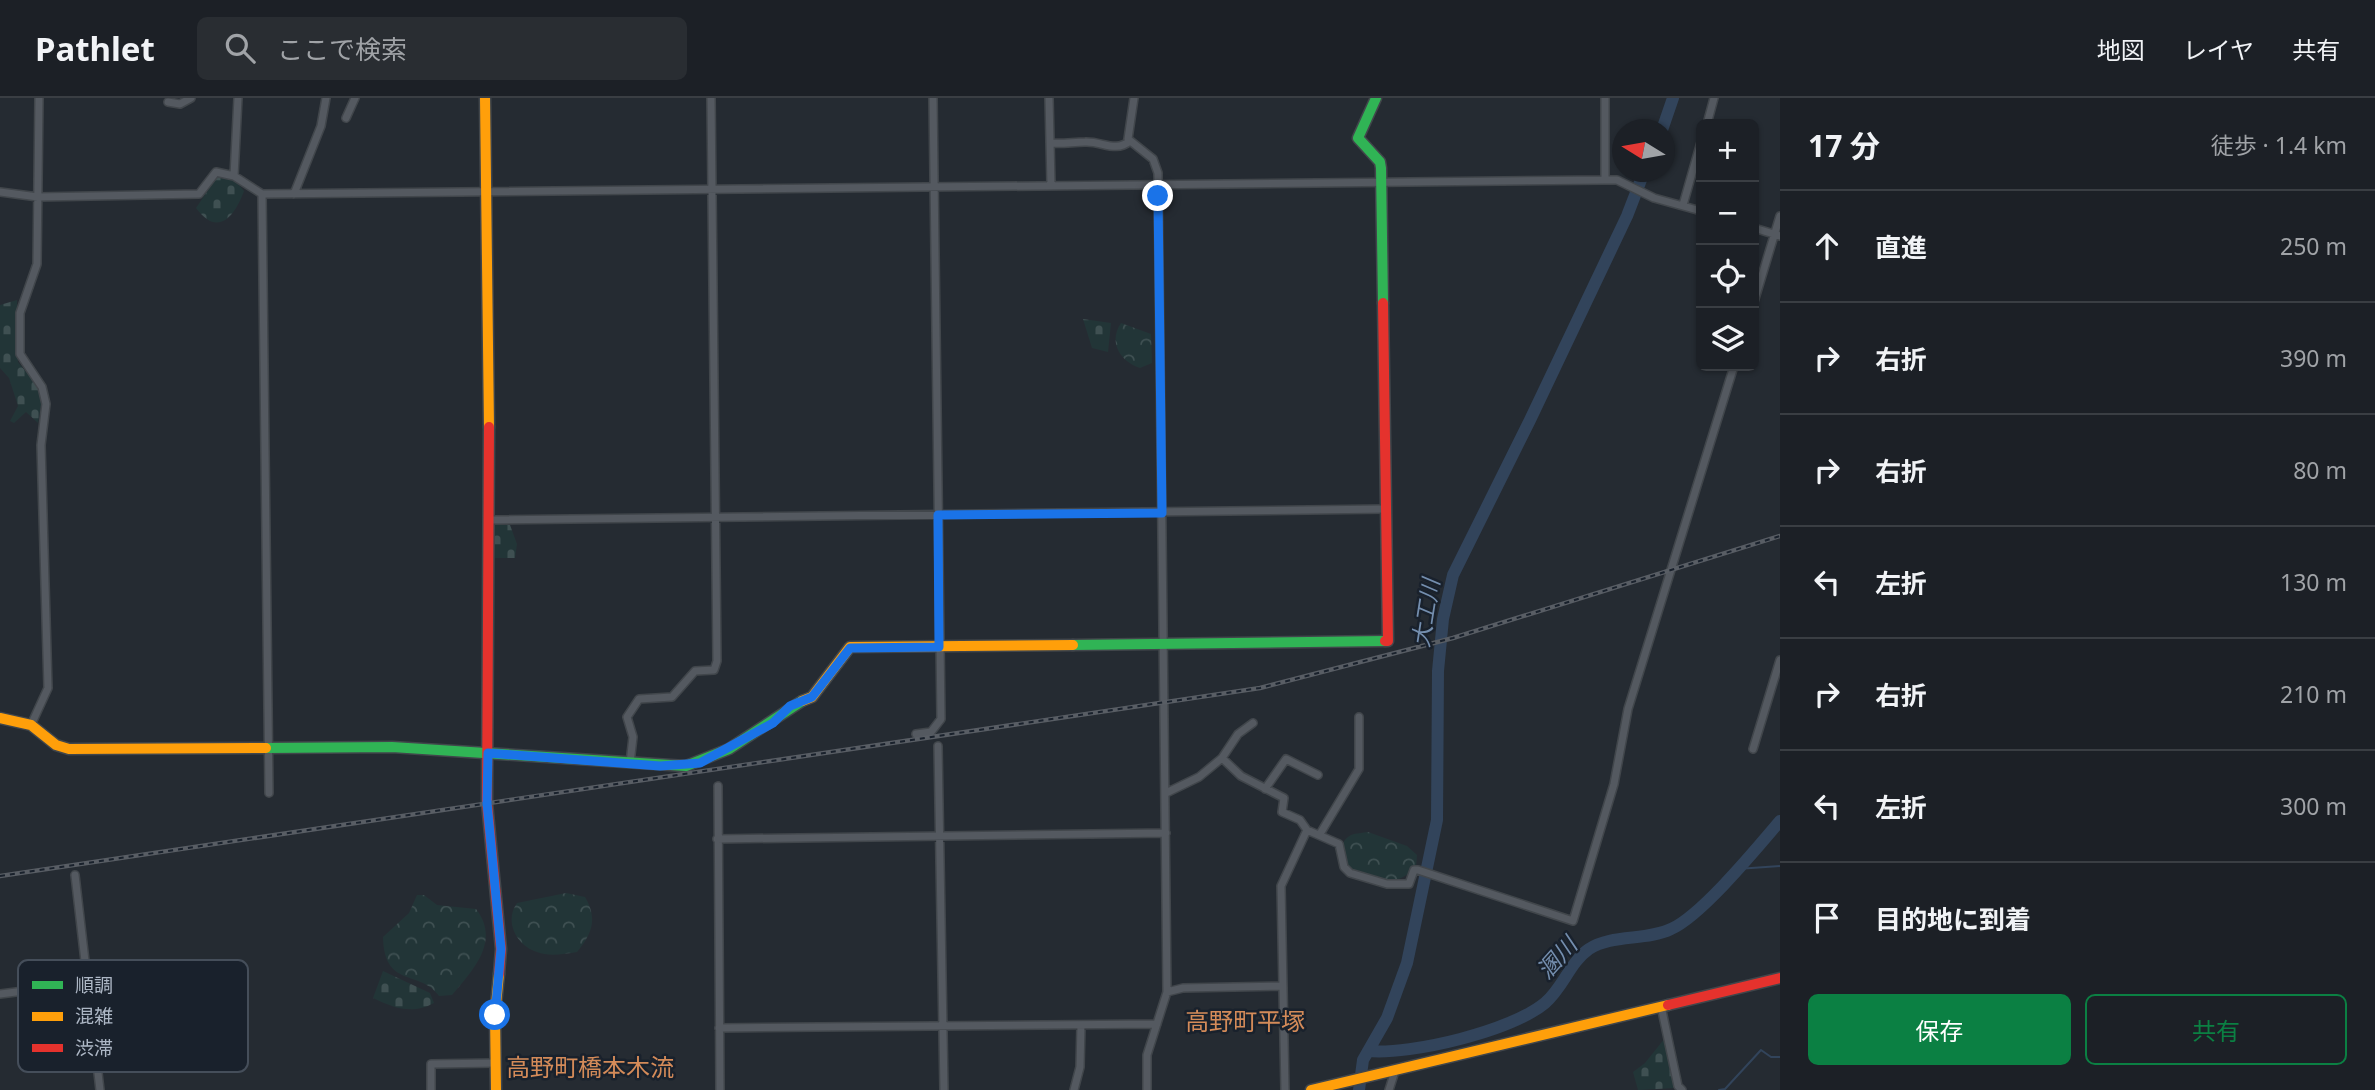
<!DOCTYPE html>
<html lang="ja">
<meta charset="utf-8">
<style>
body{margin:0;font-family:"Noto Sans","Noto Sans JP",sans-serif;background:#292d32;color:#f1f3f6}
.controls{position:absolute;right:21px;top:21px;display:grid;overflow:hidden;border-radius:10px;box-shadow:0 2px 5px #0004}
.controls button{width:63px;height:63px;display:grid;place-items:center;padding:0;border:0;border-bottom:2px solid #3a3e43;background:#1c2026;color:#f1f3f6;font:35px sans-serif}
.compass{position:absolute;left:1612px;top:21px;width:63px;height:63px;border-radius:50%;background:#1c2026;box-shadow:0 2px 5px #0004;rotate:281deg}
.stop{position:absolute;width:21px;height:21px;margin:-16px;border:5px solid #1a73e8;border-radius:50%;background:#fff}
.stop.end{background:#1a73e8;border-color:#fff;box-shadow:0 2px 7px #0008}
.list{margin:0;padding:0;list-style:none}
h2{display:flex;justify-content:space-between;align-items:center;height:91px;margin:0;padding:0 28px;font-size:30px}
h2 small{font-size:23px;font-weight:400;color:#a0a3a7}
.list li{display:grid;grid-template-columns:46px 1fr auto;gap:21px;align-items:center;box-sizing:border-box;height:112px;padding:0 28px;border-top:2px solid #3a3e43}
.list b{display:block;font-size:26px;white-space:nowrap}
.list em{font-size:23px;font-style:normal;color:#a0a3a7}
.actions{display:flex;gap:14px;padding:21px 28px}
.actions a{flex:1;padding:16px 0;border:2px solid #0b8043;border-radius:10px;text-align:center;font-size:24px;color:#0b8043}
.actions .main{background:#0b8043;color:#fff}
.icon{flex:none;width:38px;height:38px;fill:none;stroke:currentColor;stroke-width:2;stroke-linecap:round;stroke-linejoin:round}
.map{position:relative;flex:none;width:1780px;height:992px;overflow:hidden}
header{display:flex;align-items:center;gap:42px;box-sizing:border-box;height:98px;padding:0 35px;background:#1c2026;border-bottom:2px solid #3a3e43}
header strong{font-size:33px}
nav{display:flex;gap:38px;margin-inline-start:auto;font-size:24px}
.search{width:490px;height:63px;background:#292d32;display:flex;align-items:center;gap:18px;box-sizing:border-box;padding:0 24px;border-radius:10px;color:#a0a3a7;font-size:26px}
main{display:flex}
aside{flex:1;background:#1c2026}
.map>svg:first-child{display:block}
</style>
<header>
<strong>Pathlet</strong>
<div class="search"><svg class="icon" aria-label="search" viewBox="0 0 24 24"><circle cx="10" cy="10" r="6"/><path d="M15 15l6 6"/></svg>ここで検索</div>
<nav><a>地図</a><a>レイヤ</a><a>共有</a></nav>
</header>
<main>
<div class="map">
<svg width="1780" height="992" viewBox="0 0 1780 992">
<defs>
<pattern id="forest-crowns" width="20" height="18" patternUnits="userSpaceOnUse" patternTransform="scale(1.75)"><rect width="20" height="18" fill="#223537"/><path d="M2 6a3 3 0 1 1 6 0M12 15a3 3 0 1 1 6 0" fill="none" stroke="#3f5052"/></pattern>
<pattern id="cemetery-stones" width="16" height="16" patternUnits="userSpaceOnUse" patternTransform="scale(1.75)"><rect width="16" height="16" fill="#223537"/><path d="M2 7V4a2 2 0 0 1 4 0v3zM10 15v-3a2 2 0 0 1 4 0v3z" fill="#3f5052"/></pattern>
</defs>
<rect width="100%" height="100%" fill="#252b32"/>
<path fill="url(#forest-crowns)" d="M1121 225 1151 236 1152 265 1140 270C1120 263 1108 244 1121 225Z
M1368 734 1407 748 1417 757 1416 770C1364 814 1322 752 1351 737 1356 735 1363 735 1368 734Z
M566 795 585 799C598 821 592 836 577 854 564 856 549 859 537 854 516 847 504 823 517 805Z
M417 797H424L437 807 476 811C501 843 473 872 452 897L439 898C420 871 384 891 383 839L409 815Z"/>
<path fill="url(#cemetery-stones)" d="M217 79 234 81 244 93C235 118 218 140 196 110Z
M17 202 18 264 43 295 38 325 26 314 14 325 10 323 18 308 9 280 0 270V207Z
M1083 221 1111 225 1108 254 1092 250Z
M493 426 510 427 517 446 515 460H495Z
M383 873 430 895 434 905C412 917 394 910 373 900Z
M1665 940 1676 990 1638 992 1633 974 1645 965Z"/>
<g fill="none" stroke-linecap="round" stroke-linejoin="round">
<path stroke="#32445b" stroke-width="2" d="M1737 771 1780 768
M1719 992 1725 991 1761 952 1771 959H1780"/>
<path stroke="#32445b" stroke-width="12" d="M1662 32 1673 0
M1368 953C1412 957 1511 933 1545 905 1563 890 1570 864 1589 851 1612 836 1646 843 1671 831 1701 818 1757 750 1780 723
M1359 992 1363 962 1387 920 1407 865 1437 722 1438 573 1443 521 1453 477 1530 322 1627 118 1644 74"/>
<defs>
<path id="street" d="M1049 0 1051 87
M1134 0 1128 41 1153 61 1158 75 1167 894 1147 957V992
M1605 0V82
M168 4 180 6 191 0
M346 20 355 0
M1707 26 1714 0
M1051 45C1064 46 1073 44 1085 44 1102 43 1115 55 1130 43
M234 78 238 0
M0 94 38 99 199 96 216 74 234 78 262 96 1605 82H1617L1654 100 1701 113
M262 96 269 695
M294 96 321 28 326 0
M1683 107 1701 44
M1754 130 1780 138
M1754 204 1780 118
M490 422 1386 411
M31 627 48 590 41 347 46 306 42 289 20 256V215L37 166 39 0
M916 636 931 634 941 621 933 0
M938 648 944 992
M1753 651 1780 562
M1222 660 1238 636 1253 625
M630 665 633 639 627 619 639 601 672 599 695 573 714 572 717 563 711 0
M718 688 720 992
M1265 691 1286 661 1318 677
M1166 695 1199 679 1222 660 1241 678 1284 700 1282 714 1300 722 1307 732 1339 746 1344 769 1350 775 1387 786H1409L1414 772H1418L1573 823 1614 686 1628 611 1734 268
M1320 736 1359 671V619
M717 741 1166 735
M75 777 100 992
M1167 894 1183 890 1283 888
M0 896 87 885
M1661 908 1678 988 1682 992
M719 930 1157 926
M431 992V966L495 965
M1074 992 1080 969 1081 927
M1285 992 1281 788 1307 732
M1389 992 1395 973"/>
<path id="fast" d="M1376 0 1358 40 1380 64 1381 70 1383 205
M1073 547 1385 543
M266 650 392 649 686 668 729 651 802 603"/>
<path id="slow" d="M485 0 489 329
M802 603 812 599 850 549 1073 547
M0 620 31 627 56 647 69 651 266 650
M496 992 495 917 499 876
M1311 992 1668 907"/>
<path id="jam" d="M1383 205 1388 543H1385
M489 329 487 705 501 851 499 876
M1668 907 1780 880"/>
</defs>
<use href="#street" stroke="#41464b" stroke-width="10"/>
<use href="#fast" stroke="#41464b" stroke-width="13"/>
<use href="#slow" stroke="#41464b" stroke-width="13"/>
<use href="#jam" stroke="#41464b" stroke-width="13"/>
<use href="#street" stroke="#545960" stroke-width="7"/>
<use href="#fast" stroke="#30b455" stroke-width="10"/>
<use href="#slow" stroke="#ff9f0a" stroke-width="10"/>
<use href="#jam" stroke="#e5322d" stroke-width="10"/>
<defs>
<path id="rail" d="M0 778 1260 590 1453 540 1780 438"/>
</defs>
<use href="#rail" stroke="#585d64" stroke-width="4.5"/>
<use href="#rail" stroke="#19212c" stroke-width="2" stroke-dasharray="5" stroke-linecap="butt"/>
</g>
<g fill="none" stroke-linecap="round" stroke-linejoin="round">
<path stroke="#1a73e8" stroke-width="9" d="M495 917 501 851 487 705 488 655 660 668 700 665 773 625 790 608 812 599 850 550 939 549 938 417 1162 415 1158 98"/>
</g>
<g text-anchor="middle" stroke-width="5" stroke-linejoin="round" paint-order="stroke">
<g font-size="23" font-style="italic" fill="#748eae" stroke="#19212c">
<text transform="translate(1426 515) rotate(-81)" y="8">大工川</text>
<text transform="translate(1557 860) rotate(-48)" y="8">溷川</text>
</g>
<g font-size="24" fill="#d48b59" stroke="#19212c">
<text x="1245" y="932">高野町平塚</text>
<text x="590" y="978">高野町橋本木流</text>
</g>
</g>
<rect x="18" y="862" width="230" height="112" rx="10" fill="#19212c" stroke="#454e5a" stroke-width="2"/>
<rect x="32" y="883" width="31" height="8" fill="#30b455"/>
<rect x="32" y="914" width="31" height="9" fill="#ff9f0a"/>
<rect x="32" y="946" width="31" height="8" fill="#e5322d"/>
<g font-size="19" fill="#adb7c5">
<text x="75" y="894">順調</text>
<text x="75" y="925">混雑</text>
<text x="75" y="957">渋滞</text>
</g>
</svg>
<div class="controls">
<button>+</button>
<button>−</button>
<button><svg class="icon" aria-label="locate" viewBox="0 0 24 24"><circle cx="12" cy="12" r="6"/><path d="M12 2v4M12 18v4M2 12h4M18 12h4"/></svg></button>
<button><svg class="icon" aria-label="layers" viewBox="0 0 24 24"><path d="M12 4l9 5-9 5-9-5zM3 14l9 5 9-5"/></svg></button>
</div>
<svg class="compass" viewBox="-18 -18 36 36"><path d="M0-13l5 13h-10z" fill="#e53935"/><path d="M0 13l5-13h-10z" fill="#a0a3a7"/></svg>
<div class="stop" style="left:495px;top:917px"></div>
<div class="stop end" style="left:1158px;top:98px"></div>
</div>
<aside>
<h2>17 分<small>徒歩 · 1.4 km</small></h2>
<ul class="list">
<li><svg class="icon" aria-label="ahead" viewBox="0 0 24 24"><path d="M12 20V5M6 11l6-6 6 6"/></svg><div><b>直進</b></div><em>250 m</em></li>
<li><svg class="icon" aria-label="right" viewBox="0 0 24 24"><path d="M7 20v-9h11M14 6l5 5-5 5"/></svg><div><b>右折</b></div><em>390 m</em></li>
<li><svg class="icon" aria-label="right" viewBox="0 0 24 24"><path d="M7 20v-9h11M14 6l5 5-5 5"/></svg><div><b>右折</b></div><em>80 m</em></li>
<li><svg class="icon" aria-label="left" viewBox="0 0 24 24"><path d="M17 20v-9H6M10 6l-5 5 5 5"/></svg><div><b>左折</b></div><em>130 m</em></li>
<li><svg class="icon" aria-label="right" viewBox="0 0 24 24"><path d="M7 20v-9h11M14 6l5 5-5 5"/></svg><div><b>右折</b></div><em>210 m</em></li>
<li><svg class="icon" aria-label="left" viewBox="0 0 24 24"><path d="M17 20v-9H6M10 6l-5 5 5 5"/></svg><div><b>左折</b></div><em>300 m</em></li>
<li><svg class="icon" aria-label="arrive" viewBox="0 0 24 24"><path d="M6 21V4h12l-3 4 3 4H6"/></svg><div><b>目的地に到着</b></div></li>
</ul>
<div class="actions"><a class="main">保存</a><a>共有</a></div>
</aside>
</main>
